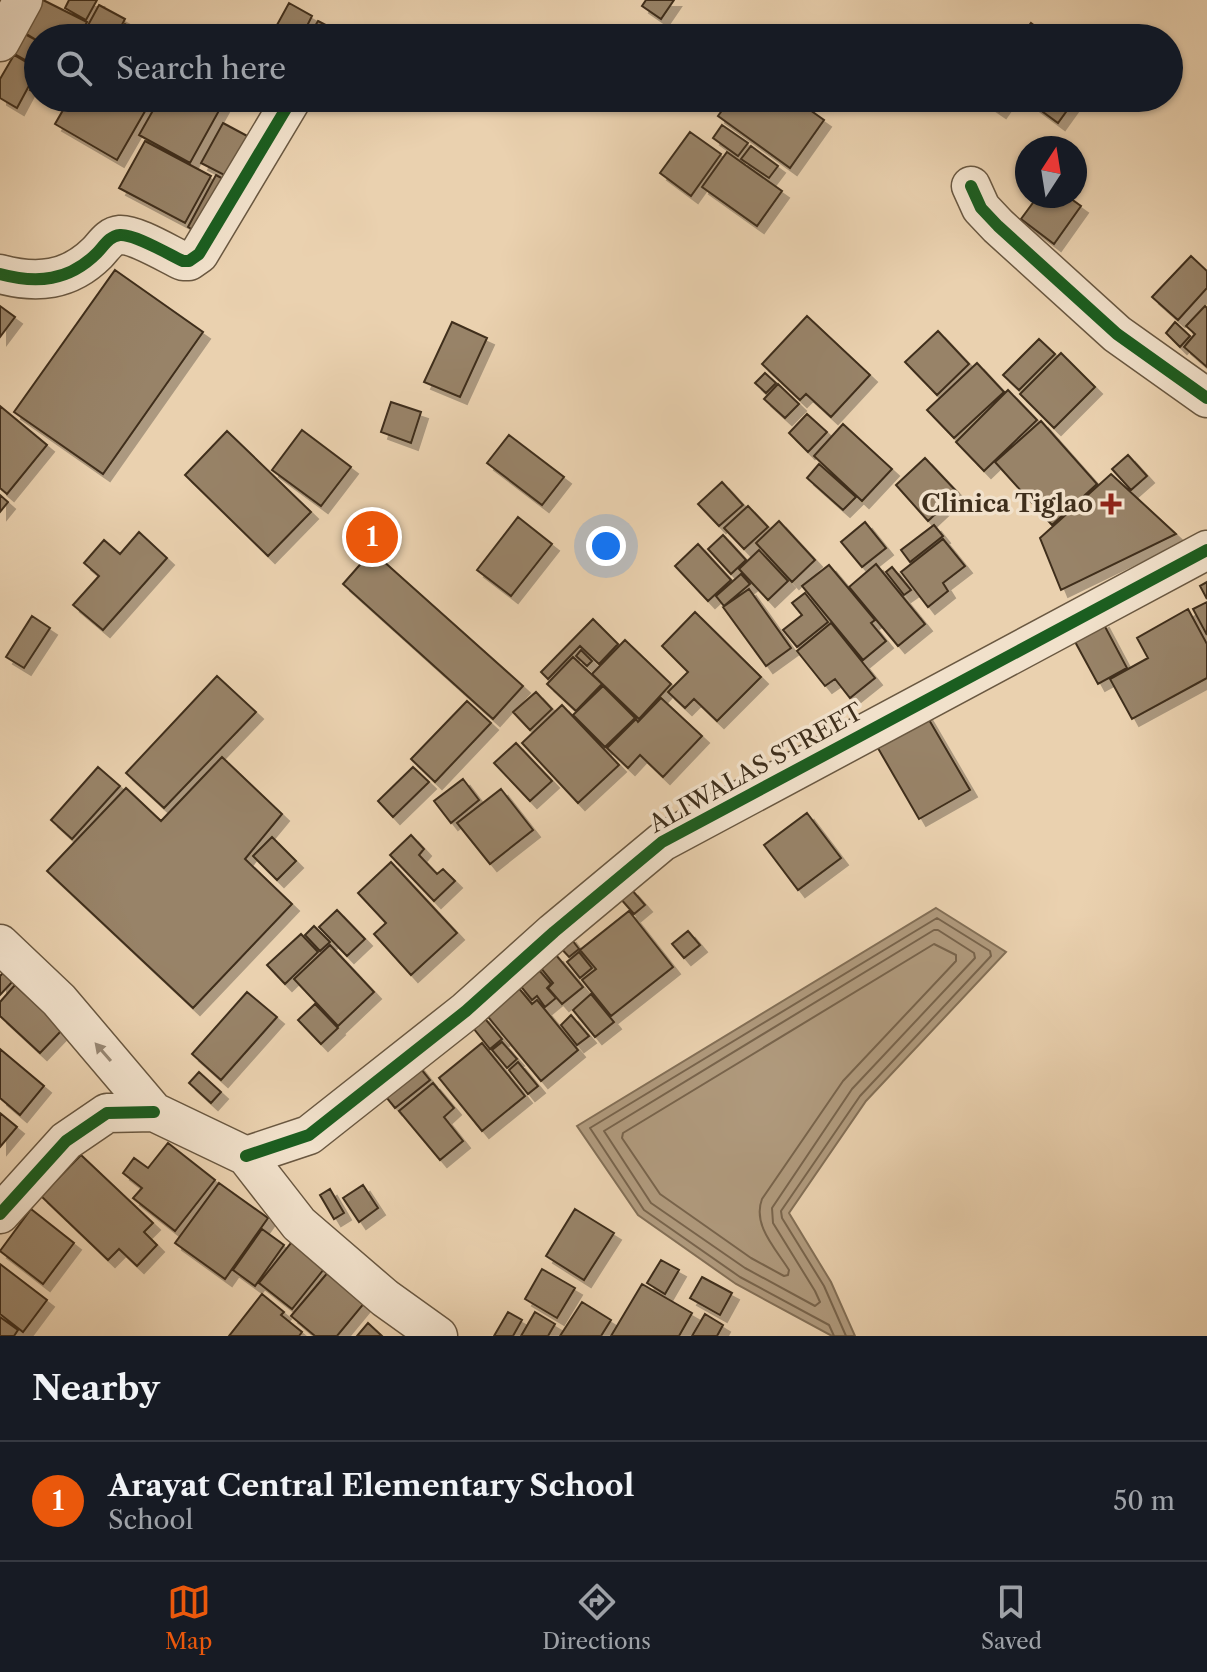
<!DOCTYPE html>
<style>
body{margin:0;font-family:"Libre Caslon Text",serif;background:#242831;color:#f1f3f6}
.compass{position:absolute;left:1015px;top:136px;width:72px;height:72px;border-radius:50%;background:#171b24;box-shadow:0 2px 6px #0004;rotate:12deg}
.you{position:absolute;left:606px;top:546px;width:28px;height:28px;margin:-20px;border:6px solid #fff;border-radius:50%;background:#1a73e8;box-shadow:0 0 0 12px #1a73e833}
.badge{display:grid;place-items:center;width:52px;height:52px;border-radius:50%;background:#ea580c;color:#fff;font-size:26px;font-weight:700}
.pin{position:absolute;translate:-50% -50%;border:4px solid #fff;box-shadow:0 2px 8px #0006}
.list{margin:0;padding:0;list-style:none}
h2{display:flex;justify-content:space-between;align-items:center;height:104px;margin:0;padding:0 32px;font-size:34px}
h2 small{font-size:26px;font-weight:400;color:#9ea1a6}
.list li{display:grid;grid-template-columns:52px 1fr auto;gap:24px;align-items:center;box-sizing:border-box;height:120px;padding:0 32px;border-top:2px solid #363941}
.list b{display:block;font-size:30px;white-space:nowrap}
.list p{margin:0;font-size:26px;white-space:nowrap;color:#9ea1a6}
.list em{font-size:26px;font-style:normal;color:#9ea1a6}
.icon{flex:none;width:44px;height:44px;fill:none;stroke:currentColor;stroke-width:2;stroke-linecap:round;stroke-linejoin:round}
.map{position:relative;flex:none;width:1207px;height:1336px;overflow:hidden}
.search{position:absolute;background:#171b24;box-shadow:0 2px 6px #0004;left:24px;right:24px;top:24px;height:88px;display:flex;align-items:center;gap:20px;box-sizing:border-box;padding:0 28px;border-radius:44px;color:#9ea1a6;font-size:30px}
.sheet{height:224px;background:#171b24}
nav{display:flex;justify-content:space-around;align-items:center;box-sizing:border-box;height:112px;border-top:2px solid #363941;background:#171b24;font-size:22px;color:#9ea1a6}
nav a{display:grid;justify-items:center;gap:4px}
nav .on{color:#ea580c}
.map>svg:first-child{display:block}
</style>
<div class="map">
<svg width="1207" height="1336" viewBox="0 0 1207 1336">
<defs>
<filter id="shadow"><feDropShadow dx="7" dy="7" stdDeviation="0" flood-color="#0004"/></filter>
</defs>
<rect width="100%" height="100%" fill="#ead1af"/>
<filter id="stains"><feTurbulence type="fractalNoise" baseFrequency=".0025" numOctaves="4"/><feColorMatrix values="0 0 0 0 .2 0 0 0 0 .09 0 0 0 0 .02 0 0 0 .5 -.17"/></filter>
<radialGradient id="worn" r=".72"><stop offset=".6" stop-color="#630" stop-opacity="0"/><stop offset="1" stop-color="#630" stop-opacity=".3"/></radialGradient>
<path fill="#b09a7d" stroke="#836f56" stroke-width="2" d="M936 908 1006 952 866 1101 789 1213 831 1282 855 1336H832L736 1284 638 1215 577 1126Z"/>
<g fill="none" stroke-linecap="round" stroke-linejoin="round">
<path stroke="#78644c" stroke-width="2" d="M934 930H938L974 953 975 958 852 1089 772 1208 773 1223 815 1291 820 1302 815 1306 745 1268 651 1203 604 1131Z
M934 944 956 955V961L843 1081 762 1199C752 1225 776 1249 789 1270L788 1275 784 1276 751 1258 660 1194 622 1138 623 1133Z
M834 1336 829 1325 740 1277 644 1210 590 1128 937 918 990 951 991 956 860 1096 781 1211 782 1218 824 1286 846 1336"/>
</g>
<path fill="#988368" stroke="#3f2f1c" stroke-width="2" filter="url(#shadow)" d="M43 0 87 22 78 38H38V41L25 33Z
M69 0H97L86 20 65 8Z
M646 0H674L661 19 642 6Z
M289 3 312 16 301 38H280L272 34Z
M99 5 125 19 115 38H81Z
M318 21 343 34 340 38H308Z
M1031 23 1051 38H1020Z
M125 24 150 38H117Z
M672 26 689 38H662Z
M23 33 38 41V67L11 52Z
M14 55 38 69 17 108 0 98V79Z
M38 76V94L30 90Z
M45 98H67L62 107Z
M70 98H134L148 106 117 160 55 124Z
M160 98H226L190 163 139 135Z
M731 98H793L824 120 790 168 718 116Z
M980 98H1008L999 111Z
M1024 98H1076L1058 123Z
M223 123 251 138 230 178 201 163Z
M722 125 748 143 738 156 713 138Z
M690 132 721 154 691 196 660 173Z
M145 141 211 176 185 223 119 188Z
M751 146 778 166 769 178 741 159Z
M727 152 782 191 757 226 702 187Z
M216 175 236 186 201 235 188 227Z
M1038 196H1067L1081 206 1054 244 1021 219Z
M1191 256 1207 271V288L1178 320 1152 297Z
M115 270 203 332 103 474 14 412Z
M0 306 15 317 0 337Z
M1205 306 1207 308V367L1184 347 1195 334 1186 326Z
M807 316 870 375 831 417 806 394 800 400 762 364Z
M452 322 487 338 460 397 424 382Z
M1175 322 1190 336 1180 347 1166 333Z
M938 331 969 364 937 395 905 362Z
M1039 339 1055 354 1019 390 1003 375Z
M1061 353 1095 387 1054 428 1020 394Z
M977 363 1004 392 954 438 927 410Z
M765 373 776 383 766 393 755 383Z
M778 384 799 404 785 418 764 399Z
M1008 390 1037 420 984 471 956 442Z
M391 402 421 412 411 443 381 432Z
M0 406 47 445 7 494 0 488Z
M807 414 827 432 808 452 789 433Z
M1041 421 1097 484 1052 525 995 462Z
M843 424 892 469 862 501 814 456Z
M302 430 351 467 321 506 272 470Z
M227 431 311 512 268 556 185 475Z
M509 435 564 477 542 505 487 463Z
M1128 455 1147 476 1131 490 1112 469Z
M925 458 958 493 928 521 896 485Z
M819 464 856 497 843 510 807 478Z
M1111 474 1176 534 1061 590 1040 538Z
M722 482 743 505 719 526 698 504Z
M0 495 8 502 0 512Z
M748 506 768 527 744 549 724 528Z
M518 517 552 544 511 596 477 570Z
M779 521 815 560 792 582 756 543Z
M865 522 886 548 862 567 841 542Z
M934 525 943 536 910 562 901 550Z
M139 532 167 558 103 630 73 605 99 576 84 563 104 540 120 554Z
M723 535 746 560 731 574 708 549Z
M943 539 965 566 943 583 948 591 928 607 901 572Z
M698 544 731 580 708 601 675 566Z
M759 550 788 581 768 600 739 569Z
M372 551 523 686 493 719 343 584Z
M876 564 925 624 898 646 849 587Z
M829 565 875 620 871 623 886 641 863 660 802 586Z
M892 567 911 590 904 595 886 572Z
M741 574 750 584 724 606 716 596Z
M1207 582V599L1200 586Z
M749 589 791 648 766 666 723 607Z
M805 593 828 622 797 647 783 630 802 615 792 603Z
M1207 602V635L1193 609Z
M1188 609 1207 644V678L1132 719 1110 679 1148 658 1137 638Z
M695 612 761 677 717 721 694 699 685 708 668 692 688 672 662 646Z
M32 616 50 628 24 668 6 657Z
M593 619 618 644 599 664 580 646 548 679 541 672Z
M1102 621 1127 668 1098 684 1073 638Z
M831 623 875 678 850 698 835 679 825 686 797 651Z
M625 640 671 684 639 719 592 674Z
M581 650 592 661 587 666 576 656Z
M573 657 602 684 576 711 547 684Z
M217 676 256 712 164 808 126 773Z
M603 686 635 718 605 747 573 715Z
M536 692 552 709 530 730 513 712Z
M661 698 702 736 663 777 640 755 628 768 607 748 636 719 638 722Z
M467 701 491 723 435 782 411 759Z
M562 705 619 765 578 803 522 743Z
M921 706 970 790 919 819 875 743Z
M516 743 552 781 530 801 494 763Z
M222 757 282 814 245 859 292 904 193 1008 47 871 126 788 161 821Z
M98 767 120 786 72 839 51 820Z
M413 767 429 782 393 817 378 801Z
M463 779 479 800 451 823 434 801Z
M501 789 533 830 490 864 457 823Z
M807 813 841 858 798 890 764 845Z
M411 835 424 849 419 855 437 874 443 869 455 881 434 901 390 855Z
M272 837 296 861 277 880 253 856Z
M391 862 457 933 411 975 374 934 386 923 358 893Z
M631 889 645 905 634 914 620 898Z
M337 910 365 939 347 956 319 927Z
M629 911 673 967 611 1016 582 980 596 969 580 950Z
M314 926 330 942 320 951 305 935Z
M688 931 700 945 684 958 672 944Z
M301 934 318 952 285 984 267 965Z
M569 936 579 949 569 957 558 945Z
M330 945 374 992 338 1026 294 979Z
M579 952 592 968 580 978 567 962Z
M556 955 583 987 562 1004 548 988 553 983 540 967Z
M533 963 551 984 547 988 556 998 545 1007 537 996 532 1000 514 978Z
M5 971 14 980 0 995V976Z
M15 985 63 1029 40 1053 0 1016V1002Z
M517 986 532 1004 537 1000 578 1050 541 1081 484 1012Z
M247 992 277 1017 221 1080 192 1054Z
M591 994 614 1022 595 1037 573 1010Z
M315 1004 338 1028 321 1044 298 1020Z
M482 1015 502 1039 490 1049 470 1024Z
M571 1015 589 1036 577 1045 561 1025Z
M502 1042 517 1059 507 1068 492 1050Z
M482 1043 525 1096 482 1131 439 1078Z
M0 1049 44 1086 20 1115 0 1098Z
M518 1062 538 1086 528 1094 509 1070Z
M417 1064 430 1080 395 1108 382 1092Z
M199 1072 221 1092 211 1103 189 1083Z
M433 1083 454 1108 444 1117 463 1141 440 1160 399 1111Z
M0 1113 17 1127 0 1147Z
M168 1143 215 1180 175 1231 133 1198 142 1188 123 1173 134 1158 148 1168Z
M81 1155 153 1223 144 1232 157 1245 137 1266 119 1249 108 1260 41 1196Z
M219 1183 268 1218 225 1279 175 1243Z
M363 1185 378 1208 359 1222 343 1198Z
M330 1189 344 1213 334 1219 320 1195Z
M31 1209 74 1243 43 1284 0 1251Z
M575 1209 614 1233 584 1280 546 1256Z
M262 1229 284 1245 255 1286 233 1270Z
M295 1238 328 1264 292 1309 259 1283Z
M661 1260 679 1270 665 1294 647 1283Z
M0 1264 47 1300 23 1332 0 1314Z
M542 1269 575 1288 557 1318 525 1299Z
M329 1271 366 1301 337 1336H315L291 1316Z
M702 1277 732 1293 720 1315 690 1298Z
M642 1284 692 1313 679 1336H611Z
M262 1294 284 1312 281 1315 302 1332 299 1336H229Z
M582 1302 611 1320 601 1336H560Z
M508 1312 522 1320 513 1336H494Z
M535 1312 555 1324 548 1336H521Z
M705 1314 723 1325 717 1336H692Z
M0 1317 18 1330 14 1336H0Z
M368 1323 382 1336H357Z"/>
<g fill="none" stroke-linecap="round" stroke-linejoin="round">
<defs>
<path id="minor" d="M0 42 23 0
M971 186 981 208 998 226 1117 334 1207 398
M0 274C37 284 69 281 97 253 104 246 109 236 120 235 135 234 168 254 183 261H189L199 254 290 102
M0 944 59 1000 154 1112 246 1156 299 1224 385 1298 438 1336
M246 1156 309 1135 466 1011 554 932 662 842 1207 550
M0 1214 66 1141 107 1113 154 1112"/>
</defs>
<use href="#minor" stroke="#6a5841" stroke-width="41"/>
<use href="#minor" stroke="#f1e1cb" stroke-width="38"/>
<defs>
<path id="cycleway" d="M971 186 981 208 998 226 1117 334 1207 398
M0 274C37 284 69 281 97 253 104 246 109 236 120 235 135 234 168 254 183 261H189L199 254 290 102
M246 1156 309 1135 466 1011 554 932 662 842 1207 550
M0 1214 66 1141 107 1113 154 1112"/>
</defs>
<use href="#cycleway" stroke="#f1e1cb" stroke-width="17"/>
<use href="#cycleway" stroke="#1b5e20" stroke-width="12"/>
</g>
<defs><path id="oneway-solid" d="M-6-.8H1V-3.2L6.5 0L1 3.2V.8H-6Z" transform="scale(2)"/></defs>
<use fill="#988874" href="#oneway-solid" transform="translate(103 1052) rotate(-131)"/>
<path fill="#8f2418" stroke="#f1e1cb" stroke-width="3" d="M1107 492h8v8h8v8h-8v8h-8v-8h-8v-8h8z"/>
<g text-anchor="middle" stroke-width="7" stroke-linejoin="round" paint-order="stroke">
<g font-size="24" font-weight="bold" fill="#3f2f1c" stroke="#f1e1cb" text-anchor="end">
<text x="1093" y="512">Clinica Tiglao</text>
</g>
<g font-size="24" fill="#3f2f1c" stroke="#f1e1cb">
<text transform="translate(756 768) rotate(-29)" y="8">ALIWALAS STREET</text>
</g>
</g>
<rect width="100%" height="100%" filter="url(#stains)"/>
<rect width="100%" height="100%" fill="url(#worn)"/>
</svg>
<svg class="compass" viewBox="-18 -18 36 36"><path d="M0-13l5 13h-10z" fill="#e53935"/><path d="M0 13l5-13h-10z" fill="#9ea1a6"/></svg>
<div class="you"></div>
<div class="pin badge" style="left:372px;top:537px">1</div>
<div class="search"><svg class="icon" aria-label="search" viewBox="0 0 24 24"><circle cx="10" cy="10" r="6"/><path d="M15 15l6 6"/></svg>Search here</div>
</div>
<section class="sheet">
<h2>Nearby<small></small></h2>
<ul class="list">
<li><span class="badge">1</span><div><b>Arayat Central Elementary School</b><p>School</p></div><em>50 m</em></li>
</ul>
</section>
<nav>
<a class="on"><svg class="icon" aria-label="map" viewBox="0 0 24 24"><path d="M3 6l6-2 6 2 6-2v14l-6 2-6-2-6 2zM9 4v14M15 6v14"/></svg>Map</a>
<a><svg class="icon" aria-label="directions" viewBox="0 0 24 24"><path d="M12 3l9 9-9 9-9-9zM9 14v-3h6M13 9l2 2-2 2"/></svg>Directions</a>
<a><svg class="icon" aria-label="saved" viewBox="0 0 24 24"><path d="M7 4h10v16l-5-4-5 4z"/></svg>Saved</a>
</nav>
